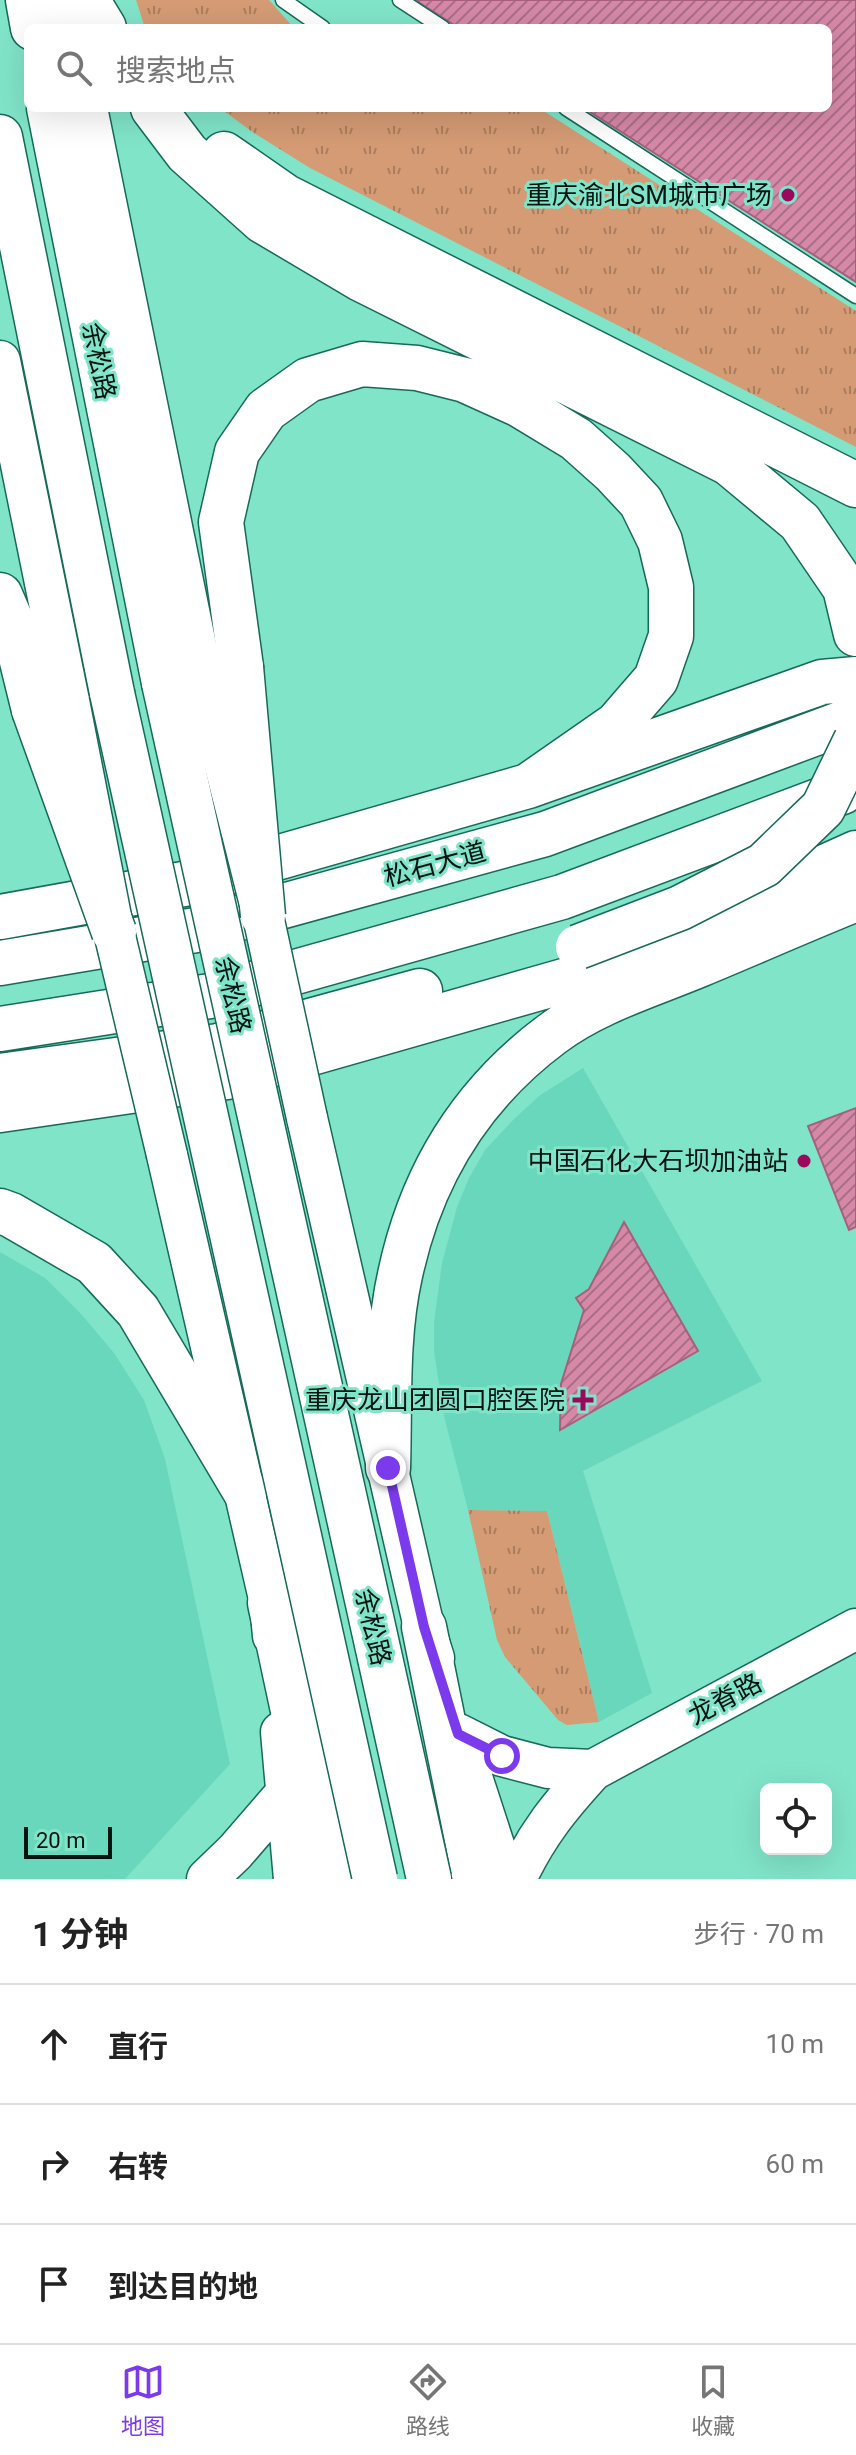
<!DOCTYPE html>
<html lang="zh">
<meta charset="utf-8">
<style>
body{margin:0;font-family:Roboto,"Noto Sans SC",sans-serif;background:#f6f6f6;color:#222}
.controls{position:absolute;right:24px;bottom:24px;display:grid;overflow:hidden;border-radius:12px;box-shadow:0 8px 32px #0002}
.controls button{width:72px;height:72px;display:grid;place-items:center;padding:0;border:0;border-bottom:2px solid #e0e0e0;background:#fff;color:#222;font:40px sans-serif}
.scale{position:absolute;left:24px;bottom:20px;width:88px;box-sizing:border-box;padding-left:8px;border:4px solid #00130e;border-top:0;font-size:22px;line-height:28px;white-space:nowrap;color:#00130e;-webkit-text-stroke:6px #80e4c9;paint-order:stroke}
.stop{position:absolute;width:24px;height:24px;margin:-18px;border:6px solid #7c3aed;border-radius:50%;background:#fff}
.stop.end{background:#7c3aed;border-color:#fff;box-shadow:0 2px 8px #0008}
.list{margin:0;padding:0;list-style:none}
h2{display:flex;justify-content:space-between;align-items:center;height:104px;margin:0;padding:0 32px;font-size:34px}
h2 small{font-size:26px;font-weight:400;color:#767676}
.list li{display:grid;grid-template-columns:52px 1fr auto;gap:24px;align-items:center;box-sizing:border-box;height:120px;padding:0 32px;border-top:2px solid #e0e0e0}
.list b{display:block;font-size:30px;white-space:nowrap}
.list em{font-size:26px;font-style:normal;color:#767676}
.icon{flex:none;width:44px;height:44px;fill:none;stroke:currentColor;stroke-width:2;stroke-linecap:round;stroke-linejoin:round}
.map{position:relative;flex:none;width:856px;height:1879px;overflow:hidden}
.search{position:absolute;background:#fff;box-shadow:0 8px 32px #0002;left:24px;right:24px;top:24px;height:88px;display:flex;align-items:center;gap:20px;box-sizing:border-box;padding:0 28px;border-radius:12px;color:#767676;font-size:30px}
.sheet{height:464px;background:#fff}
nav{display:flex;justify-content:space-around;align-items:center;box-sizing:border-box;height:112px;border-top:2px solid #e0e0e0;background:#fff;font-size:22px;color:#767676}
nav a{display:grid;justify-items:center;gap:4px}
nav .on{color:#7c3aed}
.map>svg:first-child{display:block}
</style>
<div class="map">
<svg width="856" height="1879" viewBox="0 0 856 1879">
<defs>
<pattern id="grass-tufts" width="24" height="20" patternUnits="userSpaceOnUse" patternTransform="scale(2)"><rect width="24" height="20" fill="#d49b74"/><path d="M3 7l-1-3M5 7V3M7 7l1-3M15 17l-1-3M17 17v-4M19 17l1-3" fill="none" stroke="#aa7d5e"/></pattern>
<pattern id="building-hatch" width="6" height="6" patternUnits="userSpaceOnUse" patternTransform="scale(2)"><rect width="6" height="6" fill="#d688a7"/><path d="M-1 1l2-2M0 6l6-6M5 7l2-2" fill="none" stroke="#ab6e86"/></pattern>
</defs>
<rect width="100%" height="100%" fill="#80e4c9"/>
<path fill="#68d7bb" d="M583 1068 762 1381 583 1471 652 1693 599 1722 547 1511 468 1510 444 1416 434 1351V1322L442 1263 457 1207 469 1178 485 1150 512 1121 539 1096Z
M0 1252 45 1278 82 1315 114 1353 144 1400 165 1459 230 1764 125 1879H0Z"/>
<path fill="url(#grass-tufts)" d="M136 0H269L294 28H145Z
M220 108H539L856 311V447L310 168 251 131Z
M468 1510 547 1511 599 1722 567 1725 558 1720 505 1657 497 1640Z"/>
<path fill="url(#building-hatch)" stroke="#a85e7c" stroke-width="2" d="M415 0H856V282L584 108H828V28H459Z
M856 1108V1227L849 1230 808 1126Z
M624 1222 698 1351 560 1430 561 1384 584 1310 576 1298 589 1289Z"/>
<g fill="none" stroke-linecap="round" stroke-linejoin="round">
<defs>
<path id="lane" d="M283 0 323 28
M400 0 443 28
M566 108 856 296"/>
<path id="secondary" d="M65 0 71 28
M87 108 202 675
M0 361 69 701
M307 1118 424 1627 434 1658
M167 1155 270 1603 273 1636
M281 1732 294 1879
M458 1734 502 1756 548 1768 593 1770C560 1806 537 1834 516 1879
M468 1765 505 1879
M593 1770 856 1629
M207 1879 235 1852 287 1792"/>
<path id="highway" d="M28 0 33 28
M87 0 104 28
M49 108 164 683
M153 108 187 153 263 221 361 279 729 463 800 522 845 588 856 634
M0 137 112 693
M224 154 286 197 856 485
M0 595 13 625 34 710
M241 667 221 522 237 452 266 410 308 380 362 364 417 368 465 380 520 405 576 439 613 472 641 502 660 541 671 587V636L656 679 617 724 528 786
M0 917 189 883 528 786 822 682 856 679
M0 963 196 930 545 834 856 718
M0 1029 210 996 562 897 842 792
M0 1076 218 1046 420 991
M0 1110 227 1077 585 975 856 853
M0 1211 11 1215 94 1263 138 1311 245 1491
M388 1468C390 1405 386 1337 400 1275 421 1176 470 1095 552 1034 594 1002 651 985 699 965 752 943 804 920 856 899
M270 1603 329 1879
M424 1627 475 1879"/>
</defs>
<use href="#lane" stroke="#166a58" stroke-width="17"/>
<use href="#secondary" stroke="#166a58" stroke-width="43"/>
<use href="#highway" stroke="#166a58" stroke-width="47"/>
<use href="#lane" stroke="#fff" stroke-width="14"/>
<use href="#secondary" stroke="#fff" stroke-width="40"/>
<use href="#highway" stroke="#fff" stroke-width="44"/>
<defs>
<path id="secondary-bridge" d="M202 675 263 916 307 1118
M69 701 114 932 167 1155"/>
<path id="highway-bridge" d="M241 667 263 916
M164 683 429 1879
M112 693 375 1879
M34 710 114 932
M578 947 680 908 764 865 823 808 856 740"/>
</defs>
<use href="#secondary-bridge" stroke="#166a58" stroke-width="43" stroke-linecap="butt"/>
<use href="#highway-bridge" stroke="#166a58" stroke-width="47" stroke-linecap="butt"/>
<use href="#secondary-bridge" stroke="#fff" stroke-width="40"/>
<use href="#highway-bridge" stroke="#fff" stroke-width="44"/>
</g>
<g fill="none" stroke-linecap="round" stroke-linejoin="round">
<path stroke="#7c3aed" stroke-width="10" d="M388 1468 424 1627 458 1734 502 1756"/>
</g>
<g fill="#9a095b" stroke="#80e4c9" stroke-width="3">
<circle cx="788" cy="195" r="8"/>
<circle cx="804" cy="1161" r="8"/>
<path d="M579 1388h8v8h8v8h-8v8h-8v-8h-8v-8h8z"/>
</g>
<g text-anchor="middle" stroke-width="6" stroke-linejoin="round" paint-order="stroke">
<g font-size="26" fill="#00130e" stroke="#80e4c9" text-anchor="end">
<text x="772" y="204">重庆渝北SM城市广场</text>
<text x="788" y="1170">中国石化大石坝加油站</text>
<text x="565" y="1409">重庆龙山团圆口腔医院</text>
</g>
<g font-size="26" fill="#00130e" stroke="#80e4c9">
<text transform="translate(99 361) rotate(79)" y="9">余松路</text>
<text transform="translate(435 864) rotate(-15)" y="9">松石大道</text>
<text transform="translate(233 995) rotate(77)" y="9">余松路</text>
<text transform="translate(373 1627) rotate(77)" y="9">余松路</text>
<text transform="translate(725 1699) rotate(-28)" y="9">龙脊路</text>
</g>
</g>
</svg>
<div class="controls">
<button><svg class="icon" aria-label="locate" viewBox="0 0 24 24"><circle cx="12" cy="12" r="6"/><path d="M12 2v4M12 18v4M2 12h4M18 12h4"/></svg></button>
</div>
<div class="scale">20 m</div>
<div class="stop" style="left:502px;top:1756px"></div>
<div class="stop end" style="left:388px;top:1468px"></div>
<div class="search"><svg class="icon" aria-label="search" viewBox="0 0 24 24"><circle cx="10" cy="10" r="6"/><path d="M15 15l6 6"/></svg>搜索地点</div>
</div>
<section class="sheet">
<h2>1 分钟<small>步行 · 70 m</small></h2>
<ul class="list">
<li><svg class="icon" aria-label="ahead" viewBox="0 0 24 24"><path d="M12 20V5M6 11l6-6 6 6"/></svg><div><b>直行</b></div><em>10 m</em></li>
<li><svg class="icon" aria-label="right" viewBox="0 0 24 24"><path d="M7 20v-9h11M14 6l5 5-5 5"/></svg><div><b>右转</b></div><em>60 m</em></li>
<li><svg class="icon" aria-label="arrive" viewBox="0 0 24 24"><path d="M6 21V4h12l-3 4 3 4H6"/></svg><div><b>到达目的地</b></div></li>
</ul>
</section>
<nav>
<a class="on"><svg class="icon" aria-label="map" viewBox="0 0 24 24"><path d="M3 6l6-2 6 2 6-2v14l-6 2-6-2-6 2zM9 4v14M15 6v14"/></svg>地图</a>
<a><svg class="icon" aria-label="directions" viewBox="0 0 24 24"><path d="M12 3l9 9-9 9-9-9zM9 14v-3h6M13 9l2 2-2 2"/></svg>路线</a>
<a><svg class="icon" aria-label="saved" viewBox="0 0 24 24"><path d="M7 4h10v16l-5-4-5 4z"/></svg>收藏</a>
</nav>
